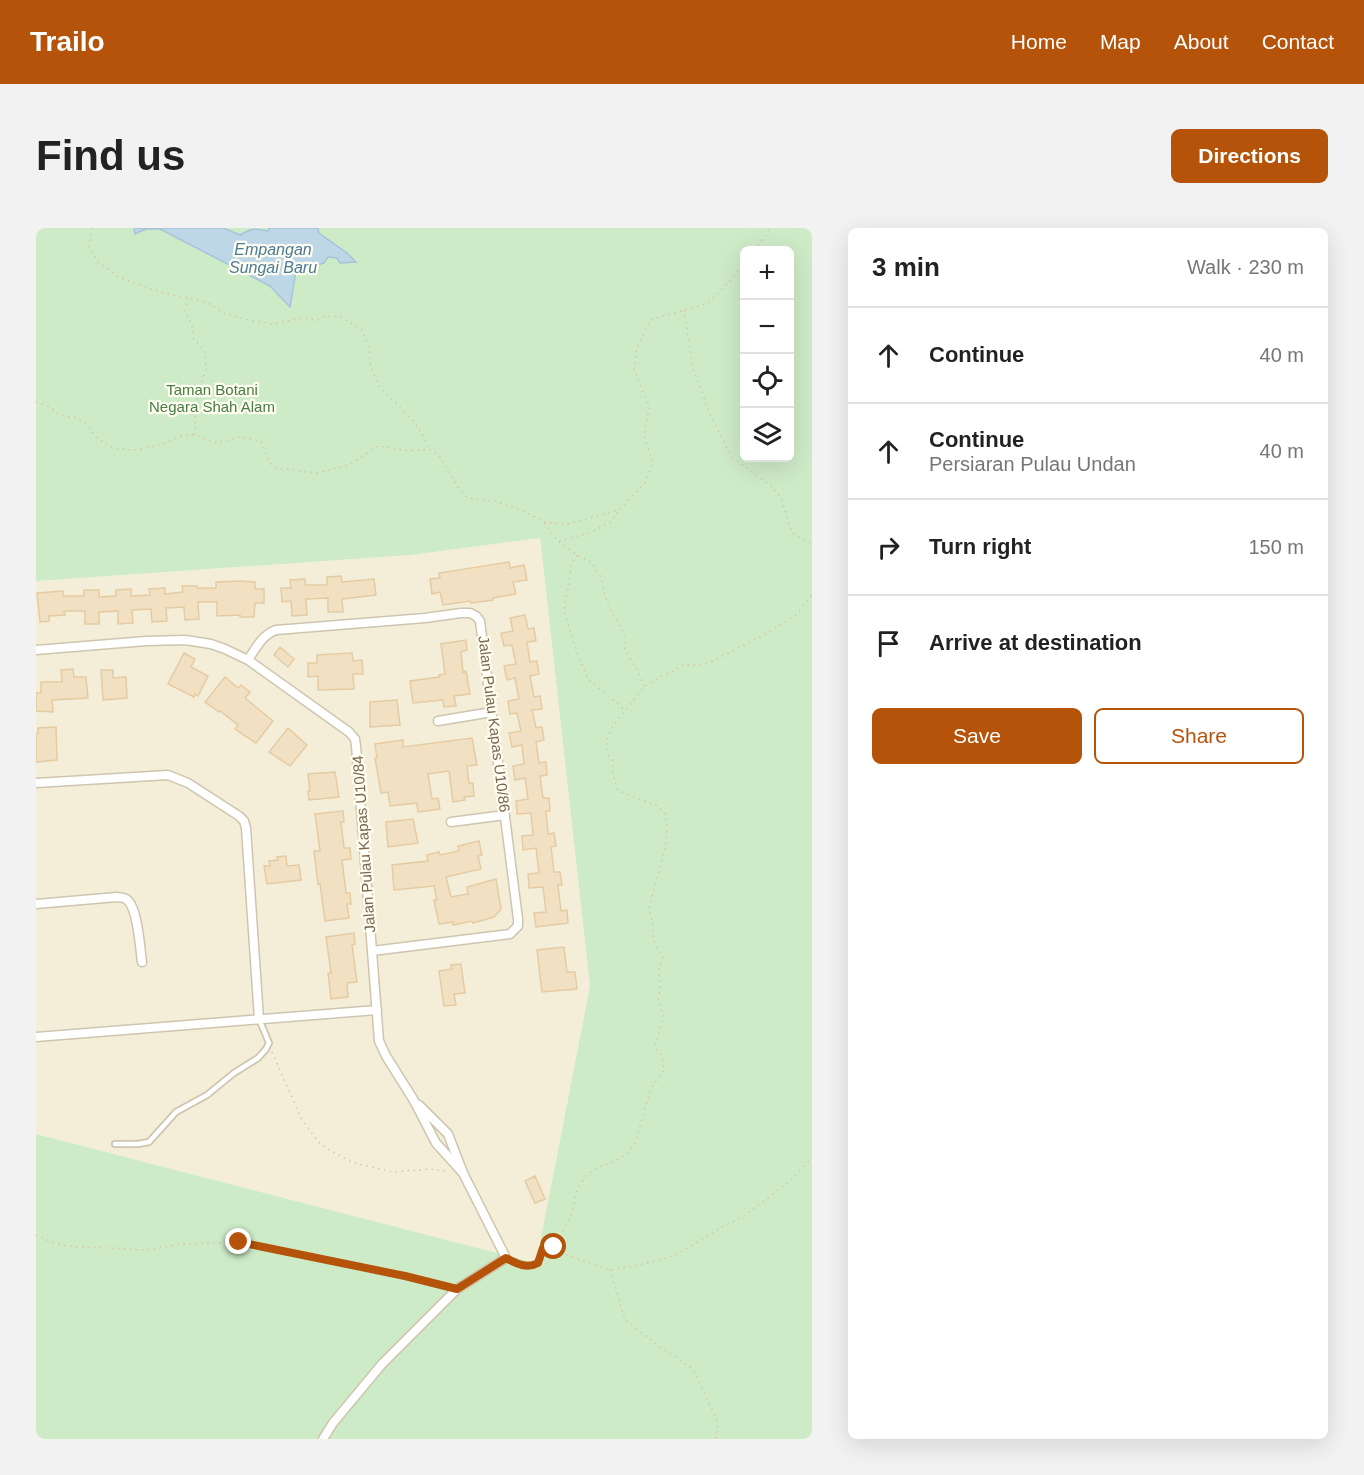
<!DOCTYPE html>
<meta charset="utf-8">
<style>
body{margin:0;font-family:Arial,sans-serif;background:#f2f2f2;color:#222}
.controls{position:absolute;right:18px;top:18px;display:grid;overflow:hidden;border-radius:9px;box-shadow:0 6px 24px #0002}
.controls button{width:54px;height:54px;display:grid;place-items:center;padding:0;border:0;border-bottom:2px solid #e0e0e0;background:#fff;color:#222;font:30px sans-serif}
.stop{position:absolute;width:18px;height:18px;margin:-14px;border:4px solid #b45309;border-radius:50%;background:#fff}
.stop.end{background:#b45309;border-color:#fff;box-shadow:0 2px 6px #0008}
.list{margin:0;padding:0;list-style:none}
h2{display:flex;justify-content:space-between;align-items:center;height:78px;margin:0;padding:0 24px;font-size:26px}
h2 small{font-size:20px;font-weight:400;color:#767676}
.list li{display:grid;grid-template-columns:39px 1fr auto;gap:18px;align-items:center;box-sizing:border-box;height:96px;padding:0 24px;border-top:2px solid #e0e0e0}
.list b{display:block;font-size:22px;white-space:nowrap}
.list p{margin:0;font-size:20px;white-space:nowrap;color:#767676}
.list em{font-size:20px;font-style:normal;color:#767676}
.actions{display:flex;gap:12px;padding:18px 24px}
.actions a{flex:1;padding:14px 0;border:2px solid #b45309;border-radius:9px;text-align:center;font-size:21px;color:#b45309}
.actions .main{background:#b45309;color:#fff}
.icon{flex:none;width:33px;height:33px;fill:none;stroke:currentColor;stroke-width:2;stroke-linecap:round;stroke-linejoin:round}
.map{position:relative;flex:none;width:776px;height:1211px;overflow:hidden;border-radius:9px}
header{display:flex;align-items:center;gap:36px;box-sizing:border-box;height:84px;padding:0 30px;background:#b45309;color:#fff}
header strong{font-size:28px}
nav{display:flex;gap:33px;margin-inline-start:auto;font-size:21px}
.intro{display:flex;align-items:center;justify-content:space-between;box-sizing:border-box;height:144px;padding:0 36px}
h1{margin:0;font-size:42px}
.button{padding:15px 27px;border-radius:9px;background:#b45309;color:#fff;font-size:21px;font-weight:700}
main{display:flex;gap:36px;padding:0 36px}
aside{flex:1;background:#fff;border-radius:9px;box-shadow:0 6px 24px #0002}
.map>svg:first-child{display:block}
</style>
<header>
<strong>Trailo</strong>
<nav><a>Home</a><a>Map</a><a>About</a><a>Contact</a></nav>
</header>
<div class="intro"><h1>Find us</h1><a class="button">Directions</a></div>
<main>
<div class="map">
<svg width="776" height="1211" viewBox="0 0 776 1211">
<rect width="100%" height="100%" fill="#fdfaea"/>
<path fill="#f4eed8" d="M504 310 554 758 500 1035 0 906V353L375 327Z"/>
<path fill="#ceebc8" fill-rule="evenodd" d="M0 0H776V1211H0V906L500 1035 554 758 504 310 375 327 0 353ZM708 22H754V230H708Z"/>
<path fill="#bed7e7" stroke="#a4c4d9" stroke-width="1.5" d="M98 0H187L204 7C216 0 219 0 232 3L233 0H282L283 5 311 25 320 34 304 35 301 30 292 29 288 35 260 43 254 79 234 58 124 1H110L99 6Z"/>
<path fill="#f2e0c2" stroke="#e5cba2" stroke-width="1.5" d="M473 334 474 340 488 337 491 352 477 354 480 366 457 370V372L435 375 434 373 407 377 404 364 396 366 394 351 404 350 403 345Z
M305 348 306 354 338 351 340 367 306 371 307 384H292V370L270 371 271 387 256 388 255 373 246 374 245 360H255L254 352 269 351V357H291V349Z
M204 353 219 354V361H228V375H219L218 389H204V387L181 388V374H162L163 391 149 392 148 379 130 380 131 393 116 394 115 381 96 382 97 395 82 396V383L63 384V396H49V383H28L29 387 13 388V393L4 394 1 365 27 363V368H48V362H63V369L80 368V362L95 361V368L114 367 113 361 129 360V366L147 364 146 358H161V360H180V354Z
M489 387 492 401 498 400 500 413 491 414 494 434 501 433 503 446 494 448 498 469 504 468 506 481 496 482 500 500 506 499 508 512 500 514 503 535 510 534 511 547 504 548 507 570H513L514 583H510L512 606 518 605 520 618 515 619 518 644H524L526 657H522L525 683 531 682 532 695 500 699 498 685 510 684 507 659 493 660 492 646 503 645 500 620 487 622 486 608 497 607 495 585 481 586 480 573 492 571 489 550 479 552 477 538 488 536 486 517 476 519 473 505 485 503 481 485 474 486 472 473 483 471 479 450 471 452 468 438 480 436 476 417 468 418 465 405 477 403 474 390Z
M430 412 431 422 425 424 427 444 430 443 434 466 418 468 420 478 408 479 407 472 377 475 374 453 403 449V447L409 446 405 416Z
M244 419 258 431 252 439 238 427Z
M148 425 159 431 155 439 172 448 162 468 159 466 158 469 132 456Z
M316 425 317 433 326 432 327 446H317L318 461 282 462V448L272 449V435H281V427Z
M37 441 38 449H50L52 470 16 472 17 484 0 483V465H5V454H26L25 442Z
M65 442H77V450L90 449 91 470 67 472Z
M189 449 202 460 205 457 214 464 209 470 237 493 220 515 199 501 202 497 184 483 183 484 169 474Z
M361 472 364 497 334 499V474Z
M20 499 21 532 0 534V506H2V500Z
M252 500 271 517 254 538 233 524Z
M436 510 441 537 431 538 433 555H437L438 568 428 569 429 572 417 574 413 543 392 546 396 571 402 570 404 581 382 584 381 575 354 578 352 564 345 565 339 530H341L339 516 367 512V519Z
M299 544 303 569 273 572 272 563H274L272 546Z
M307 583 308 594H305L308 620H314L315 631 306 632 310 665H314L315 676H311L313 690 289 693 284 656H282L278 623H284L279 586Z
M377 591 382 615 352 619 350 594Z
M443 613 446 627 442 628 445 641 410 649 415 669 432 666 431 659 460 651 465 681 458 689 437 695 436 693 417 697V694L403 696 398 672H401L398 658 358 662 356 637 392 633 391 627 403 624 404 627 423 623 422 618Z
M250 628 251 638 263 637 265 652 231 656 228 638H234L233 633 242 632 241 629Z
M318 705 319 716 316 717 321 754 311 755 312 769 295 771 292 745H295L290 709Z
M528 719 531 744H539L541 761 506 764 501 722Z
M425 736 429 765 418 766 420 777 408 778 403 743 416 741 415 737Z
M499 948 509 971 499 975 489 953Z"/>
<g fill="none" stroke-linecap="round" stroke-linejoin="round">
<defs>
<path id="lane" d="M79 916H102L113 914 140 884 171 867 198 845 222 830 230 821 233 815 223 791"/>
<path id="street" d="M0 422 110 413 149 412 175 416 189 421 212 432 313 504 319 511 320 518 343 813 350 828 377 871 400 915 427 945
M212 432C220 420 226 407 240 402L389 390 425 385H434L440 388 444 393 482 691V698L474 706 466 707 336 723
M402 493 456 484
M0 555 132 547 152 555 203 588 208 593 210 600 223 791
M415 594 469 587
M0 676 81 669C82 669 89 670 90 671 102 678 104 721 106 734
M0 809 341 782
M287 1211 297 1195 346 1136 421 1061 470 1030 427 945 412 906 383 877"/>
</defs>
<use href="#lane" stroke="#cfc5af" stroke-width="8"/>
<use href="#street" stroke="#cfc5af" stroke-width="11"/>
<path stroke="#d8c4a4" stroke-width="1.5" stroke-dasharray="1.5 4.5" stroke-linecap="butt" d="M56 0 53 18 62 34 84 50 127 65 153 70 172 75 189 86 208 91 236 96 267 90 282 92 289 88 305 89 326 102 333 120 335 140 342 157 379 195 388 209 392 220
M718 22 731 6 733 0
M152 70 149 84 156 97 157 110 169 123 170 140 159 179V207
M648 82 657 140 675 188 695 228 735 258 745 270 756 305 776 316
M0 174 14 179 24 187 41 190 52 198 61 210 77 220 98 222 124 217 148 207H159L180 215 204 209 225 213 234 235 240 240 281 245 313 237 342 218 373 223 392 221 403 227 423 261 432 270 459 273 494 286 507 294 531 296 583 282 609 255 617 234 608 208 613 178 598 141 601 120 614 92 672 75 696 51 708 35
M508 295 523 314 541 327 556 335 565 349 569 369 575 384 588 405 589 422 602 443 608 458
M523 313 553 305 575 294 583 282
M541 327 535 338 533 354 528 382 540 422 552 451 589 482
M236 824 266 892 285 917 315 934 356 944 393 941 411 943
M0 1007 18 1015 39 1019 74 1020 111 1022 145 1016 203 1014 369 1048 409 1058
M518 1019 535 989 541 962 550 948 560 940 577 934 589 927 599 915 615 860 628 842 626 828 619 819 628 787 622 774 624 762 623 741 627 729 617 712V696L613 680 630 617 631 601 629 586 622 578 588 565 581 561C579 549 575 544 577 532L573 528 570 512 577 498 608 459 627 447 636 444 646 437H660L675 434 731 405 761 386 776 367
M479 1035 496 1039 502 1035 507 1020 518 1019 531 1027 574 1042 599 1038 638 1028 686 999 708 988 755 952 776 930
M574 1042 589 1092 623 1118 657 1141 682 1195 680 1211"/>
<use href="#lane" stroke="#fff" stroke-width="4.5"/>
<use href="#street" stroke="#fff" stroke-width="8"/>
</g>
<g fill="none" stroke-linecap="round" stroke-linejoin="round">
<path stroke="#b45309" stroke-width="8" d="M203 1014 369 1048 421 1061 470 1030C481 1036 491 1041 502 1035L507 1020 518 1019"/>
</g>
<g text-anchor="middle" stroke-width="4.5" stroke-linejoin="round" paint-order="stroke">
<g font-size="15" fill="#487d44" stroke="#fffdf1">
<text x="176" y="167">Taman Botani<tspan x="176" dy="17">Negara Shah Alam</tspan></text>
</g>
<g font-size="15" fill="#78664d" stroke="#fffdf1">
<text transform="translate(458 496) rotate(83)" y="5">Jalan Pulau Kapas U10/86</text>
<text transform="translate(328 616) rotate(-94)" y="5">Jalan Pulau Kapas U10/84</text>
</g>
<g font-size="16" font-style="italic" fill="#4c7a99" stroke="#fffdf1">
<text x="237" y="27">Empangan<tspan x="237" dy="18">Sungai Baru</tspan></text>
</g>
</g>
</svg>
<div class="controls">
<button>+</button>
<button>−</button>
<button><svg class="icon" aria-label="locate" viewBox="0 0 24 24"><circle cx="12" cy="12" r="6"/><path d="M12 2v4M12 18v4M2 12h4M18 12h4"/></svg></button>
<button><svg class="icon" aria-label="layers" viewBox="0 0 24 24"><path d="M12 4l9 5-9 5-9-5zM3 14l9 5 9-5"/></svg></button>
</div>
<div class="stop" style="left:518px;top:1019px"></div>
<div class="stop end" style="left:203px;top:1014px"></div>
</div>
<aside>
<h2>3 min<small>Walk · 230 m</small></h2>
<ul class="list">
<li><svg class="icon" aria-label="ahead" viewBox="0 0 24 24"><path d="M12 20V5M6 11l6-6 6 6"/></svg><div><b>Continue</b></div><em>40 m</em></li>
<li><svg class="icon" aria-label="ahead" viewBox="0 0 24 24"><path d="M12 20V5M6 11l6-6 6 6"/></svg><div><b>Continue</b><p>Persiaran Pulau Undan</p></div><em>40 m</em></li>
<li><svg class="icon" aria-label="right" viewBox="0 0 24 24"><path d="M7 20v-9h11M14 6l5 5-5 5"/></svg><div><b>Turn right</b></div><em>150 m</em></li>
<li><svg class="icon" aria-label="arrive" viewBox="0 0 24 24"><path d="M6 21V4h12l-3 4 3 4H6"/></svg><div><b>Arrive at destination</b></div></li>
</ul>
<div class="actions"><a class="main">Save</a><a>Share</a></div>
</aside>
</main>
